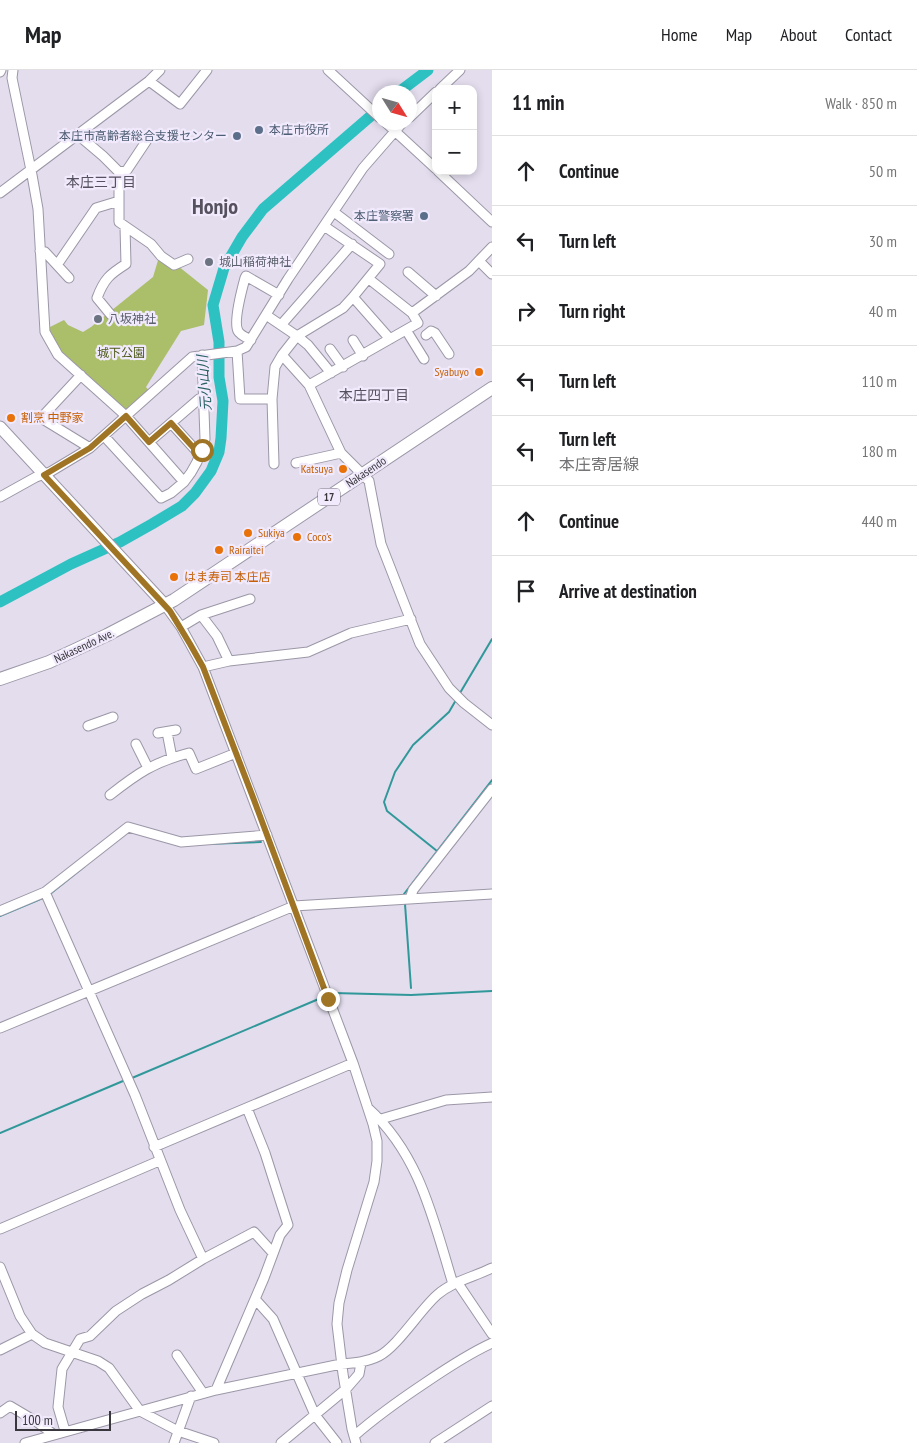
<!DOCTYPE html>
<meta charset="utf-8">
<style>
body{margin:0;font-family:"PT Sans Narrow","Noto Sans JP",sans-serif;background:#f6f6f6;color:#202124}
.controls{position:absolute;right:15px;top:15px;display:grid;overflow:hidden;border-radius:10px;box-shadow:0 2px 8px #0003}
.controls button{width:45px;height:45px;display:grid;place-items:center;padding:0;border:0;border-bottom:1px solid #e0e0e0;background:#fff;color:#202124;font:25px sans-serif}
.compass{position:absolute;left:372px;top:15px;width:45px;height:45px;border-radius:50%;background:#fff;box-shadow:0 2px 8px #0003;rotate:127deg}
.scale{position:absolute;left:15px;bottom:12px;width:96px;box-sizing:border-box;padding-left:5px;border:2px solid #39373d;border-top:0;font-size:14px;line-height:18px;white-space:nowrap;color:#39373d;-webkit-text-stroke:4px #f1eafc;paint-order:stroke}
.stop{position:absolute;width:15px;height:15px;margin:-11px;border:4px solid #9f7525;border-radius:50%;background:#fff}
.stop.end{background:#9f7525;border-color:#fff;box-shadow:0 1px 5px #0008}
.list{margin:0;padding:0;list-style:none}
h2{display:flex;justify-content:space-between;align-items:center;height:65px;margin:0;padding:0 20px;font-size:21px}
h2 small{font-size:16px;font-weight:400;color:#757577}
.list li{display:grid;grid-template-columns:32px 1fr auto;gap:15px;align-items:center;box-sizing:border-box;height:70px;padding:0 20px;border-top:1px solid #e0e0e0}
.list b{display:block;font-size:19px;white-space:nowrap}
.list p{margin:0;font-size:16px;white-space:nowrap;color:#757577}
.list em{font-size:16px;font-style:normal;color:#757577}
.icon{flex:none;width:28px;height:28px;fill:none;stroke:currentColor;stroke-width:2;stroke-linecap:round;stroke-linejoin:round}
.map{position:relative;flex:none;width:492px;height:1373px;overflow:hidden}
header{display:flex;align-items:center;gap:30px;box-sizing:border-box;height:70px;padding:0 25px;background:#fff;border-bottom:1px solid #e0e0e0}
header strong{font-size:24px}
nav{display:flex;gap:28px;margin-inline-start:auto;font-size:18px}
main{display:flex}
aside{flex:1;background:#fff}
.map>svg:first-child{display:block}
</style>
<header>
<strong>Map</strong>
<nav><a>Home</a><a>Map</a><a>About</a><a>Contact</a></nav>
</header>
<main>
<div class="map">
<svg width="492" height="1373" viewBox="0 0 492 1373">
<rect width="100%" height="100%" fill="#e3ddee"/>
<path fill="#abbf6a" d="M159 187 173 192 208 220 204 255 181 261 146 317 150 322 126 341 60 280 48 258 64 250 68 255 83 262 91 257 153 207Z"/>
<g fill="none" stroke-linecap="round" stroke-linejoin="round">
<path stroke="#31989a" stroke-width="2" d="M460 623 492 569
M206 774 261 772
M437 781 387 741 384 732 395 702 413 675 449 642 456 630
M50 824 85 796
M404 824 492 710
M405 834 411 918
M0 846 43 828
M333 923 411 925 492 921
M132 1008 321 928
M0 1063 123 1011"/>
<path stroke="#2ec1c2" stroke-width="11" d="M399 22 428 0
M0 532 71 494 120 472 152 454 182 436 195 423 211 401 219 382 221 368 223 331 219 307V272L213 235 224 198 242 167 263 139 380 38"/>
<defs>
<path id="minor" d="M13 0 12 8 32 105 38 139 45 262 58 285 126 346 184 412C195 399 201 386 205 369L202 285
M328 0 380 48
M0 2 1 0
M149 11 180 34 207 0
M440 19 460 0
M410 47 436 22
M385 52 436 99
M77 64 103 86 119 102V152L151 174 161 186 174 195 188 189
M438 101 492 152
M119 102 127 100 147 70
M0 123 149 11 160 0
M334 142 389 184
M324 156 380 194 353 227 390 269
M40 181 45 182 69 208
M479 191 492 204
M57 195 96 138 119 131
M408 202 436 226
M369 209 412 243
M111 245 97 228C104 209 110 204 126 194L125 157
M266 245 297 266 282 285 309 315 341 383 369 411 381 474 420 574 449 618 464 633 492 655
M281 255 352 174
M406 260 424 289
M426 265 431 261 435 263 449 284
M251 270C247 268 240 265 238 261 233 252 242 219 245 208L246 206 279 225
M353 270 363 286
M330 279 343 297
M237 281 240 329H272L275 297 282 285
M331 303 308 275 297 266 343 238 353 227
M81 305 41 348 90 378
M309 315 418 253 412 243 469 201 492 177
M272 329 274 394
M171 353 201 386
M104 366 161 428 171 423 184 412
M149 372 199 329 204 328
M296 393 341 383
M0 427 36 407 50 402 90 378 192 287 237 281 246 277 288 209 363 98 403 52
M165 535 181 557 203 597 353 993 373 1054 377 1071V1091L374 1112 347 1200 339 1233 337 1254 343 1304 352 1359 356 1373
M201 545 217 566 229 591
M181 557 201 545 250 529
M203 597 229 591 308 582 351 563 411 549
M88 656 113 647
M167 662 172 688
M158 663 176 660
M136 674 148 698
M110 725C138 703 154 692 189 683L196 699 236 683
M45 822 135 1025 180 1140 203 1189
M410 829 413 820 492 719
M0 841 45 822 128 757 181 772 267 765
M0 958 294 836 492 824
M368 1038C420 1085 433 1149 453 1214
M381 1049 446 1030 492 1027
M154 1077 353 993
M0 1159 159 1091
M0 1197 20 1246 32 1264
M457 1212 492 1264
M255 1229 273 1249 315 1345 337 1373
M0 1280 32 1264 45 1273 98 1291 109 1298 140 1341 178 1361 214 1373
M177 1285 203 1323
M216 1320 264 1208 280 1165 288 1155 265 1083 247 1038
M0 1343 10 1336 37 1352 53 1364
M65 1361 58 1337 62 1299 80 1269 90 1266 116 1241 142 1224 169 1210 203 1189 254 1162 273 1183
M354 1366C377 1346 401 1329 425 1313 447 1298 468 1284 492 1273
M25 1373 216 1320 341 1294C354 1293 367 1292 379 1286 397 1277 420 1240 437 1225 453 1211 474 1207 492 1198
M174 1373 191 1326
M281 1373 346 1319 359 1304 361 1293
M435 1373 492 1336"/>
<path id="major" d="M0 357 165 535"/>
<path id="highway" d="M0 609 49 592 107 565 174 530 492 318"/>
</defs>
<use href="#minor" stroke="#9c97a7" stroke-width="11"/>
<use href="#major" stroke="#9c97a7" stroke-width="13"/>
<use href="#highway" stroke="#9c97a7" stroke-width="14"/>
<use href="#minor" stroke="#fff" stroke-width="9"/>
<use href="#major" stroke="#fff" stroke-width="11"/>
<use href="#highway" stroke="#fff" stroke-width="12"/>
</g>
<g fill="none" stroke-linecap="round" stroke-linejoin="round">
<path stroke="#9f7525" stroke-width="6" d="M202 380 201 386 171 353 149 372 126 346 90 378 44 405 170 541 190 574 203 597 254 730 328 929"/>
</g>
<g fill="#5c6f8a" stroke="#f1eafc" stroke-width="2">
<circle cx="259" cy="60" r="5"/>
<circle cx="237" cy="66" r="5"/>
<circle cx="424" cy="146" r="5"/>
</g>
<g fill="#6b7280" stroke="#f1eafc" stroke-width="2">
<circle cx="209" cy="192" r="5"/>
<circle cx="98" cy="249" r="5"/>
</g>
<g fill="#e8710a" stroke="#f1eafc" stroke-width="2">
<circle cx="479" cy="302" r="5"/>
<circle cx="11" cy="348" r="5"/>
<circle cx="343" cy="399" r="5"/>
<circle cx="248" cy="463" r="5"/>
<circle cx="297" cy="467" r="5"/>
<circle cx="219" cy="480" r="5"/>
<circle cx="174" cy="507" r="5"/>
</g>
<g text-anchor="middle" stroke-width="4.5" stroke-linejoin="round" paint-order="stroke">
<rect fill="#f1eafc" stroke="#706d76" stroke-width="1" x="318" y="418.5" width="22" height="17" rx="4"/>
<g font-size="11" font-weight="bold" fill="#39373d">
<text x="329" y="431">17</text>
</g>
<g font-size="12" fill="#4e5e75" stroke="#f1eafc" text-anchor="end">
<text x="269" y="64" text-anchor="start">本庄市役所</text>
<text x="227" y="70">本庄市高齢者総合支援センター</text>
<text x="414" y="150">本庄警察署</text>
</g>
<g font-size="12" fill="#5b616d" stroke="#f1eafc" text-anchor="start">
<text x="219" y="196">城山稲荷神社</text>
<text x="108" y="253">八坂神社</text>
</g>
<g font-size="12" fill="#4c5818" stroke="#f1eafc">
<text x="121" y="287">城下公園</text>
</g>
<g font-size="12" fill="#c56008" stroke="#f1eafc" text-anchor="start">
<text x="469" y="306" text-anchor="end">Syabuyo</text>
<text x="21" y="352">割烹 中野家</text>
<text x="333" y="403" text-anchor="end">Katsuya</text>
<text x="258" y="467">Sukiya</text>
<text x="307" y="471">Coco's</text>
<text x="229" y="484">Rairaitei</text>
<text x="184" y="511">はま寿司 本庄店</text>
</g>
<g font-size="12" fill="#39373d" stroke="#f1eafc">
<text transform="translate(366 402) rotate(-34)" y="4">Nakasendo</text>
<text transform="translate(84 576) rotate(-25)" y="4">Nakasendo Ave.</text>
</g>
<g font-size="14" fill="#56515f" stroke="#f1eafc">
<text x="101" y="117">本庄三丁目</text>
<text x="374" y="330">本庄四丁目</text>
</g>
<g font-size="14" font-style="italic" fill="#296162" stroke="#f1eafc">
<text transform="translate(204 313) rotate(-94)" y="5">元小山川</text>
</g>
<g font-size="22" font-weight="bold" fill="#56515f" stroke="#f1eafc">
<text x="215" y="144">Honjo</text>
</g>
</g>
</svg>
<div class="controls">
<button>+</button>
<button>−</button>
</div>
<svg class="compass" viewBox="-18 -18 36 36"><path d="M0-13l5 13h-10z" fill="#e53935"/><path d="M0 13l5-13h-10z" fill="#757577"/></svg>
<div class="scale">100 m</div>
<div class="stop" style="left:202px;top:380px"></div>
<div class="stop end" style="left:328px;top:929px"></div>
</div>
<aside>
<h2>11 min<small>Walk · 850 m</small></h2>
<ul class="list">
<li><svg class="icon" aria-label="ahead" viewBox="0 0 24 24"><path d="M12 20V5M6 11l6-6 6 6"/></svg><div><b>Continue</b></div><em>50 m</em></li>
<li><svg class="icon" aria-label="left" viewBox="0 0 24 24"><path d="M17 20v-9H6M10 6l-5 5 5 5"/></svg><div><b>Turn left</b></div><em>30 m</em></li>
<li><svg class="icon" aria-label="right" viewBox="0 0 24 24"><path d="M7 20v-9h11M14 6l5 5-5 5"/></svg><div><b>Turn right</b></div><em>40 m</em></li>
<li><svg class="icon" aria-label="left" viewBox="0 0 24 24"><path d="M17 20v-9H6M10 6l-5 5 5 5"/></svg><div><b>Turn left</b></div><em>110 m</em></li>
<li><svg class="icon" aria-label="left" viewBox="0 0 24 24"><path d="M17 20v-9H6M10 6l-5 5 5 5"/></svg><div><b>Turn left</b><p>本庄寄居線</p></div><em>180 m</em></li>
<li><svg class="icon" aria-label="ahead" viewBox="0 0 24 24"><path d="M12 20V5M6 11l6-6 6 6"/></svg><div><b>Continue</b></div><em>440 m</em></li>
<li><svg class="icon" aria-label="arrive" viewBox="0 0 24 24"><path d="M6 21V4h12l-3 4 3 4H6"/></svg><div><b>Arrive at destination</b></div></li>
</ul>
</aside>
</main>
